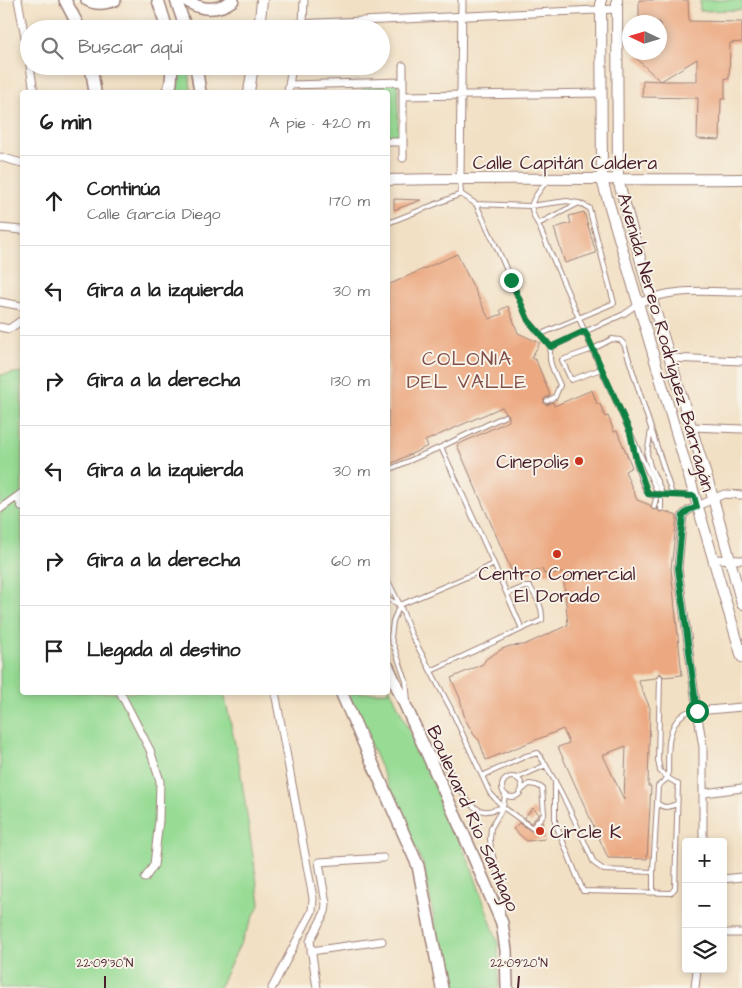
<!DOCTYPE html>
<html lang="es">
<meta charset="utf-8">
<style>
body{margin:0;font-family:"Architects Daughter",sans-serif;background:#f2f2f2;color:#222}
.controls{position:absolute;right:15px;bottom:15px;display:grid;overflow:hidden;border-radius:5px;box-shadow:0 2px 8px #0003}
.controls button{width:45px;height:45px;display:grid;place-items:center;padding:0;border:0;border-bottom:1px solid #e0e0e0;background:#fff;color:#222;font:25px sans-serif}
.compass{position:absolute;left:622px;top:15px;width:45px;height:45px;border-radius:50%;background:#fff;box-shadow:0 2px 8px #0003;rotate:274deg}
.stop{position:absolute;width:15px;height:15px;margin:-11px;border:4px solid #0b8043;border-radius:50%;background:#fff}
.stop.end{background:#0b8043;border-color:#fff;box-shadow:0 1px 5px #0008}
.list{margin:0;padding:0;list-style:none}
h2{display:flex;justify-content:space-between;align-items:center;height:65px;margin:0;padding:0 20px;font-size:21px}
h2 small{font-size:16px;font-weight:400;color:#767676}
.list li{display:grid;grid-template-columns:32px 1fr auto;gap:15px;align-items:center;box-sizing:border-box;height:90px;padding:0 20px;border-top:1px solid #e0e0e0}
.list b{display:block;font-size:19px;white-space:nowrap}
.list p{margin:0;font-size:16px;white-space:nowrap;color:#767676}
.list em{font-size:16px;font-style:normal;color:#767676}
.icon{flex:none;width:28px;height:28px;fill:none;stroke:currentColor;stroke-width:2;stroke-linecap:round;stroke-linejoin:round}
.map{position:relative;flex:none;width:742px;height:988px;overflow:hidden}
.search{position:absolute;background:#fff;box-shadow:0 2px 8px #0003;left:20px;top:20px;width:370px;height:55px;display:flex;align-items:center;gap:12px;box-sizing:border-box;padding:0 18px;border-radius:28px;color:#767676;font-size:19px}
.panel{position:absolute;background:#fff;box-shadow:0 2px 8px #0003;left:20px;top:90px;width:370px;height:605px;border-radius:5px}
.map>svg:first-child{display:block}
</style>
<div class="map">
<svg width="742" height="988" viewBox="0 0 742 988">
<rect width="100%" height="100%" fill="#f7f3e8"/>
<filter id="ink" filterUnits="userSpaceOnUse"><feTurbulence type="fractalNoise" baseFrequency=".02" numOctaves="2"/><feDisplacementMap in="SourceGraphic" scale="10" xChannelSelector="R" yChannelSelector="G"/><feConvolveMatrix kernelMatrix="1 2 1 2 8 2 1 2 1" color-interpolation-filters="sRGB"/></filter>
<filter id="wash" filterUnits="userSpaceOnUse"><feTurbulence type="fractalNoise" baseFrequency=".0096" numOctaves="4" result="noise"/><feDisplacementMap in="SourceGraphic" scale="20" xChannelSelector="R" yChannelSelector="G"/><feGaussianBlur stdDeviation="1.12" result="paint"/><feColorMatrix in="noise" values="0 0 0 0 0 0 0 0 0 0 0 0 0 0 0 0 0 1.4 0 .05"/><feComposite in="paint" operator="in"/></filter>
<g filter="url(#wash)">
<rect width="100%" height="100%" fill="#f2e0c4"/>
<path fill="#97db94" stroke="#707d60" d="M700 0H742V10L700 11Z
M176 66H189L191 92H173Z
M398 83V135L388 136V92H363V84Z
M22 372V692L224 693 239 762 260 903 219 988H0V375Z
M388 684 471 866 498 943 499 988H447L424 867 348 693 388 692Z"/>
<g id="blocks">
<path fill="#eca880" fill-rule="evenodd" d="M639 0H688L689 21 742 22V42L730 43 729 79 725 78V99H721L720 140 697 139 698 98 642 97 643 80 660 81 635 57 640 55V52H660V22H639ZM697 59V81H661Z
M394 199 421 200 394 210Z
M584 212 596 253 565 263 554 228 571 223 569 216Z
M457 254 489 319 502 314 500 310 508 306 518 333 540 343 531 358 536 360 550 395 544 399V403L547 405 553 402 554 406 592 390 597 404H600L605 417 608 416 614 432 617 431 632 467 625 471 637 500 650 505 653 510 657 509 660 512 664 511 677 516 671 569 682 675 664 677 660 673 656 678 638 680 650 708 648 786H651L647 859 608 858 558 747 569 743 563 729 486 760 479 740 474 735 465 719 460 698 451 678 483 664 486 659 502 649 510 646 524 645 568 625 563 573 544 574 542 569 515 579 457 445 509 421V415L505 412 502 407 425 441 428 446 388 465V285ZM626 746 624 800 603 755Z
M533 808 539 814 531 823 524 818Z
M542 822 545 839 527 841 513 829 519 823 533 832Z"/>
</g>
</g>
<g filter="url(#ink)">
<use href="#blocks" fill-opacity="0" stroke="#9e8078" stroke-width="1"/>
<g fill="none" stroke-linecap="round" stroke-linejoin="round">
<defs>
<path id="lane" d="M460 179 461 194
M547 180C534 200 525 202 538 224L601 369 656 489 657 494 654 507
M461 194 476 204 502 259 528 320 551 347
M476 204 530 206 567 201 578 203
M388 223 461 194
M538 224 579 203 589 208 614 303 541 334
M551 347 624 314 637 305
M601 369 571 380 562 360 593 349 612 339 620 340 624 344 672 494
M547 401 555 397 560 385C554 371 547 362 551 347
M651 430 647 454 650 466 661 490V509
M632 439C634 451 640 490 651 495
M441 447 505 416
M388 470 441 447 494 564 476 573 400 605
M663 494 694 496
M388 581 400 605 411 634 451 709 490 793 503 807 532 828 544 814 542 788 536 785 529 784 522 790
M507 594 524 587H530C537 598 543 607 542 620L522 629
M388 599 400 605 393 621 391 638 406 681 408 701
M431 671 522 629 494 564
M660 677 658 760 660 771 668 778
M430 754C438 758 443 763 448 770 458 782 466 809 484 811 490 812 497 809 503 807
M482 776 526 756 538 753C561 788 577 825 594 863L604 870 653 872 658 786 668 778 678 784 675 888 671 893 583 891 555 822V781
M502 787a10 10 0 1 1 20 0a10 10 0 1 1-20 0Z
M517 778 546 765
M668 778C669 757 664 726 685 713 688 711 693 711 697 711
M657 803C665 809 668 807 677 804
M653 892V872
M502 913V889L491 849 490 839 491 828 503 807 505 795"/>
<path id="street" d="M18 0 29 58
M303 23 304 0
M276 25 617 9
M30 66 34 92
M403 66V158
M289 85 403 82
M288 92 292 66
M404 96 602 93
M388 142H403
M0 157 22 163
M460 178 462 0
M0 228 22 230
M0 302 22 306
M639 303C670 287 708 292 742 292
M0 327 9 329 22 320
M670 358 742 361
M692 427 742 429
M17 497 22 507
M0 509 22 493
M714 559 742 560
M120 692 150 750 160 781 159 820 154 865 145 878
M697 711 742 707
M704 793 742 788
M703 842V747L697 711 678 568 683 515 689 510 724 494 742 495
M723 879 742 877
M723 933H742
M311 951 382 941
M272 988 312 911 313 898 275 692
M317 988 310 941 325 912 326 904 319 862 383 858
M695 988 697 969"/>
<path id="secondary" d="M601 0 602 180 742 657
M617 0 618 180 651 297 713 498 742 604
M259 29 262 0
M249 92 253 66
M388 180C506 177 624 180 742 179"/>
<path id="primary" d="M65 0 80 29
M87 0C96 5 105 4 115 0
M158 0 167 29
M176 0 186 29
M186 0C201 11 218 11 233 0
M91 66 95 92
M196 66 200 92
M168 92 171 83 172 66
M388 667 468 844 502 923 506 950 507 988
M341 692 418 866 442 988"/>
</defs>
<use href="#lane" stroke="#9e8078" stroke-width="6"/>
<use href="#street" stroke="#9e8078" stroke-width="9"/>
<use href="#secondary" stroke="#9e8078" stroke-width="12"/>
<use href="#primary" stroke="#9e8078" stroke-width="14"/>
<use href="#lane" stroke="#fff" stroke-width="4"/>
<use href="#street" stroke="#fff" stroke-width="7"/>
<use href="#secondary" stroke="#fff" stroke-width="10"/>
<use href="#primary" stroke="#fff" stroke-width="11"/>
<defs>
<path id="lane-bridge" d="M651 495 663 494"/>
</defs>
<use href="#lane-bridge" stroke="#9e8078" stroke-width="6" stroke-linecap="butt"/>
<use href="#lane-bridge" stroke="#fff" stroke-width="4"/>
</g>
</g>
<g fill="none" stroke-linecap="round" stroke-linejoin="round" filter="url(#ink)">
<path stroke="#0b8043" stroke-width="6" d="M511 280 528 320 551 347 585 331 630 432 636 459 648 494 694 496 697 507 689 510 683 515 678 568 697 711"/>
</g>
<path fill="none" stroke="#4a1f2b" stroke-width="2" d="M105 988V976M518 988 519 976"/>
<g fill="#c8321e" stroke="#f7f3e8" stroke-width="2">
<circle cx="579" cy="461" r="5"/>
<circle cx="557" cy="554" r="5"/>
<circle cx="540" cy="831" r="5"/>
</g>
<g text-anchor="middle" stroke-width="4" stroke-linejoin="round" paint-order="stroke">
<g font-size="19" fill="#4a1f2b" stroke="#f7f3e8">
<text x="565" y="169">Calle Capitán Caldera</text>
<text transform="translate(667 342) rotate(74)" y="7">Avenida Nereo Rodríguez Barragán</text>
<text transform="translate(474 818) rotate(66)" y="7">Boulevard Río Santiago</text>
</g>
<g font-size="19" fill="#4a1f2b" stroke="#f7f3e8" text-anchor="end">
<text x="569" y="468">Cinepolis</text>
<text x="557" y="580" text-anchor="middle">Centro Comercial<tspan x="557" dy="22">El Dorado</tspan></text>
<text x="550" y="838" text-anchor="start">Circle K</text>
</g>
<g font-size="20" letter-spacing="1" fill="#834f49" stroke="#f7f3e8">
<text x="467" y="365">COLONIA<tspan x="467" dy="23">DEL VALLE</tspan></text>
</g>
</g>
<g font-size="12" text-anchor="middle" fill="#4a1f2b" stroke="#f7f3e8" stroke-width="4" stroke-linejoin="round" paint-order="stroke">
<text x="105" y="967">22°09'30"N</text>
<text x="519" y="967">22°09'20"N</text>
</g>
</svg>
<div class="controls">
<button>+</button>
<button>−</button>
<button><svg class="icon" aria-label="layers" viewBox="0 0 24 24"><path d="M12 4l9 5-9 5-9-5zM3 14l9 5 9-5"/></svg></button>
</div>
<svg class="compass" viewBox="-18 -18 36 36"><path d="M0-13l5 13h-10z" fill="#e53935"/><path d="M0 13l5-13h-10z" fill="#767676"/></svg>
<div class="stop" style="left:697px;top:711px"></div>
<div class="stop end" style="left:511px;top:280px"></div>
<div class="search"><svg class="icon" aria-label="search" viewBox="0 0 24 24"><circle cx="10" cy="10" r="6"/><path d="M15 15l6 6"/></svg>Buscar aquí</div>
<section class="panel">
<h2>6 min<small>A pie · 420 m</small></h2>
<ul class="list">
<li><svg class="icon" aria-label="ahead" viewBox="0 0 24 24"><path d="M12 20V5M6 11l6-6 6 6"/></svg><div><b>Continúa</b><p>Calle García Diego</p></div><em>170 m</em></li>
<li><svg class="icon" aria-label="left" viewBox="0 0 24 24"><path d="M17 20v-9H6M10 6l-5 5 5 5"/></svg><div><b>Gira a la izquierda</b></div><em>30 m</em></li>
<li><svg class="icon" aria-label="right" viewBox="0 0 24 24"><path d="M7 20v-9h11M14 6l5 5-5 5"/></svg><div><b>Gira a la derecha</b></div><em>130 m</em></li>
<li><svg class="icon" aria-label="left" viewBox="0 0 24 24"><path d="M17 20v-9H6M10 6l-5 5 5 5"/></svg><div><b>Gira a la izquierda</b></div><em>30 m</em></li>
<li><svg class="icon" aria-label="right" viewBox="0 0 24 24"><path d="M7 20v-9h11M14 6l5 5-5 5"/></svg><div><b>Gira a la derecha</b></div><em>60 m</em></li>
<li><svg class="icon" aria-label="arrive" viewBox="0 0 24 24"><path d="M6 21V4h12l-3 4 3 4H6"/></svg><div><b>Llegada al destino</b></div></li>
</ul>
</section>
</div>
